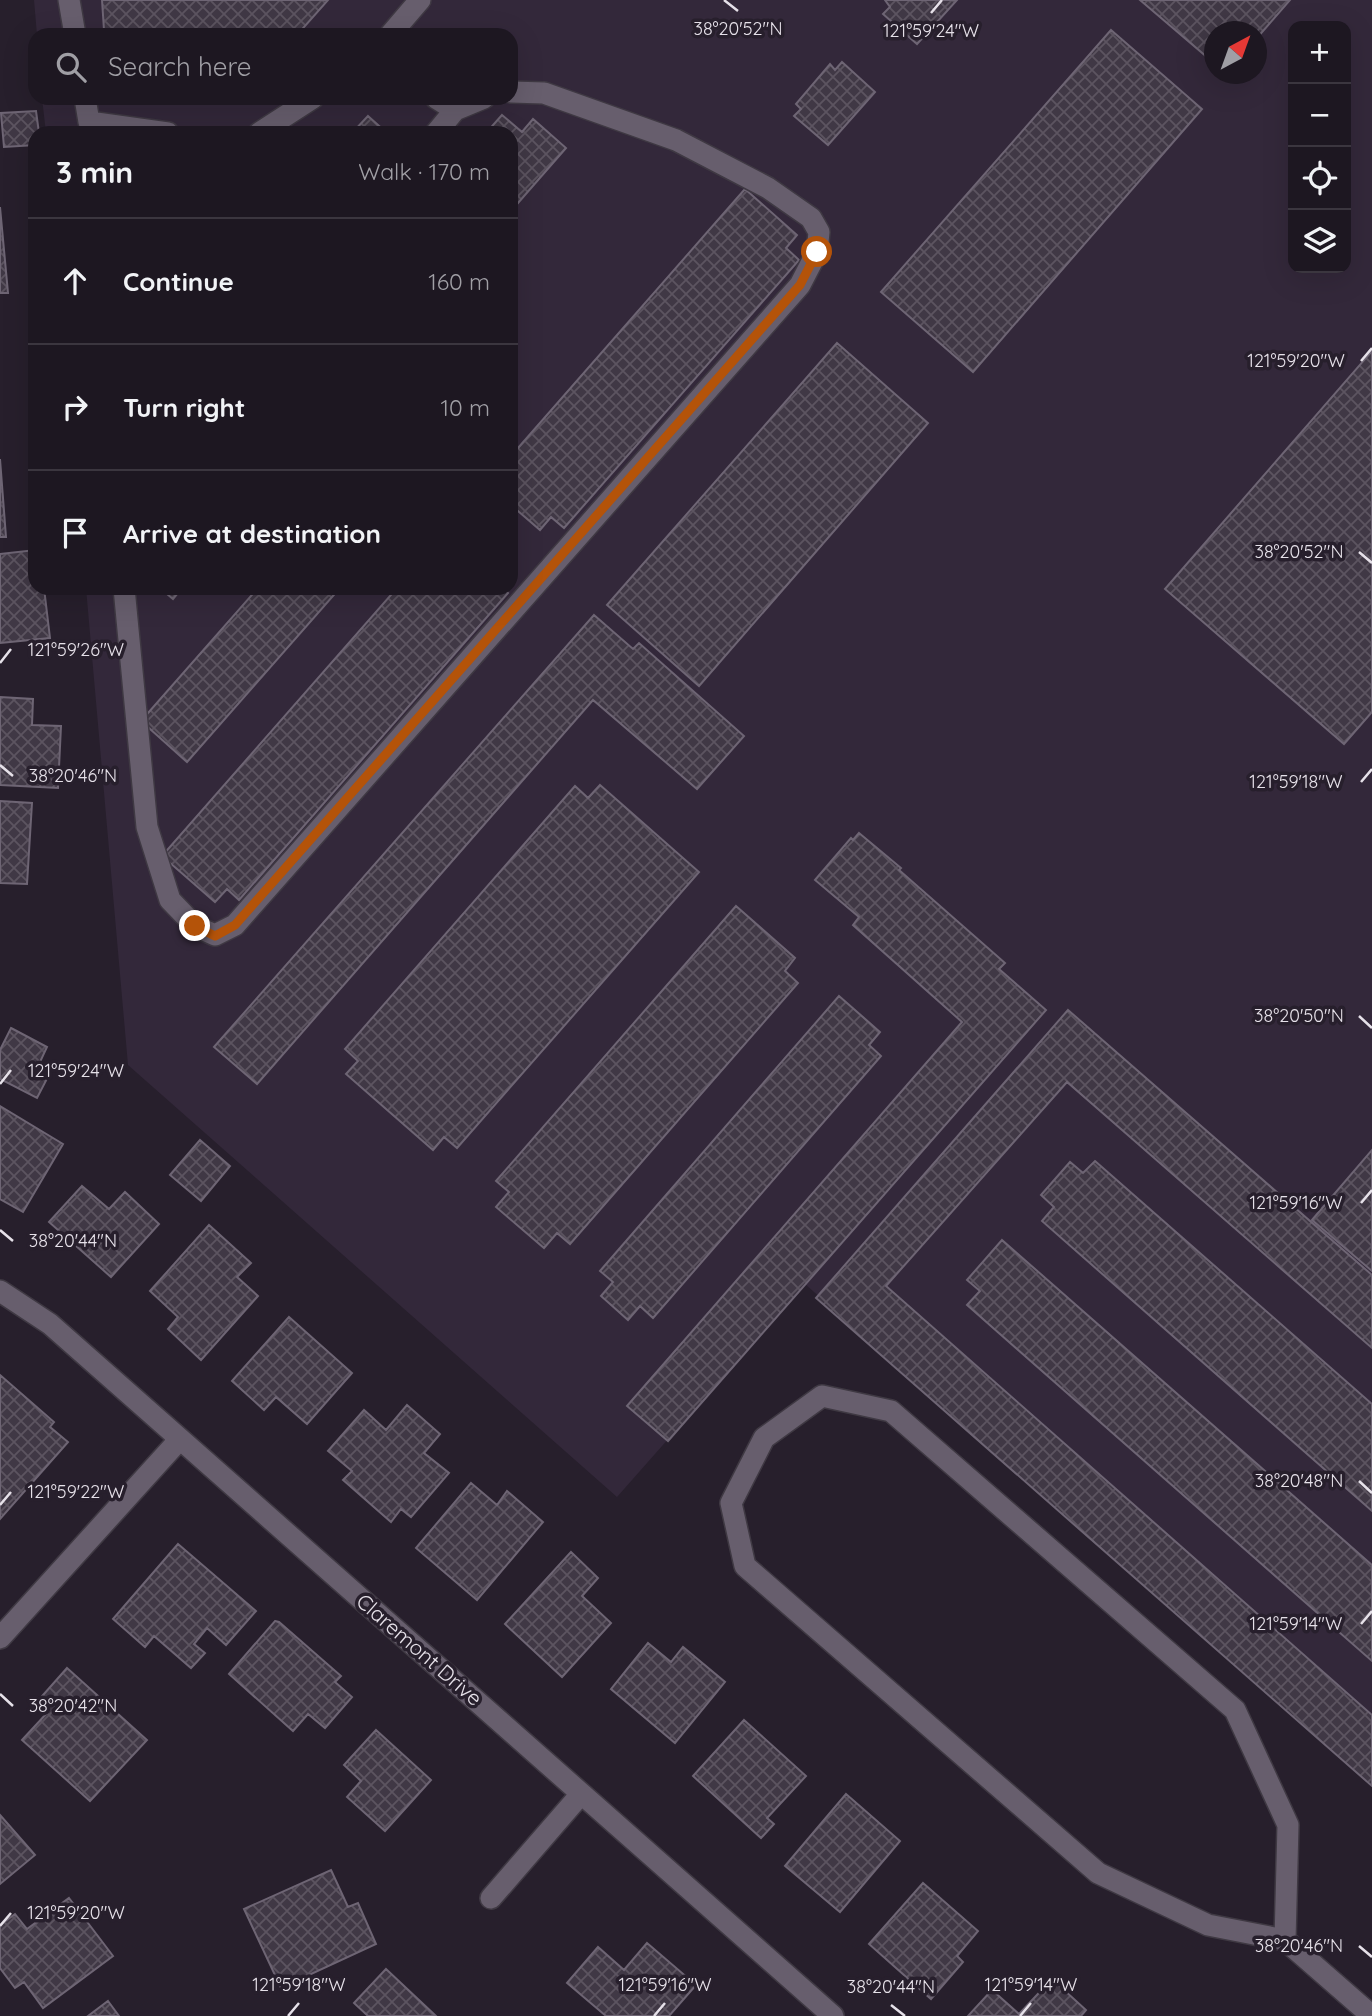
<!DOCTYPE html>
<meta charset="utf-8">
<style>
body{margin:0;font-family:Quicksand,sans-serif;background:#25202a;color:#f1f3f6}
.controls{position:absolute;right:21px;top:21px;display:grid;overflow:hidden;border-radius:14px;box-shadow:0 7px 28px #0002}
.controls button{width:63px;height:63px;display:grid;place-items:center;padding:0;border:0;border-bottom:2px solid #3b363f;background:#1d1721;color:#f1f3f6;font:35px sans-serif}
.compass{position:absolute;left:1204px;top:21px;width:63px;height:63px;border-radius:50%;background:#1d1721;box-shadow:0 7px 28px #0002;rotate:41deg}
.stop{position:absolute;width:21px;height:21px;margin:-16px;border:5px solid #b45309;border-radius:50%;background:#fff}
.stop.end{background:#b45309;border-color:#fff;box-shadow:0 2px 7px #0008}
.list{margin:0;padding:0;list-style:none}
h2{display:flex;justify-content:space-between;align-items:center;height:91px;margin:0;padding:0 28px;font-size:30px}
h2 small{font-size:23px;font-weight:400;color:#a09fa5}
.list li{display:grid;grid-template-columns:46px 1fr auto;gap:21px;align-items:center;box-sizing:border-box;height:126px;padding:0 28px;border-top:2px solid #3b363f}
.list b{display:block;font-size:26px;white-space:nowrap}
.list em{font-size:23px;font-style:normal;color:#a09fa5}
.icon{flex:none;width:38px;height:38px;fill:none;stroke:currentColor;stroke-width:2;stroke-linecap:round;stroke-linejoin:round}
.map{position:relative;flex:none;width:1372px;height:2016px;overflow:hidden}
.search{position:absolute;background:#1d1721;box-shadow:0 7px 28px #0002;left:28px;top:28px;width:490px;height:77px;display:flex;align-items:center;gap:18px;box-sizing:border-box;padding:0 24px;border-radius:21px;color:#a09fa5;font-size:26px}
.panel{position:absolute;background:#1d1721;box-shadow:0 7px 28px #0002;left:28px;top:126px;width:490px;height:469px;border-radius:21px}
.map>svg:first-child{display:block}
</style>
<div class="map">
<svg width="1372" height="2016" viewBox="0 0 1372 2016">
<defs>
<pattern id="building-cross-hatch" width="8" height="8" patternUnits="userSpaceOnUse" patternTransform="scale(1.75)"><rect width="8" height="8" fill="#403845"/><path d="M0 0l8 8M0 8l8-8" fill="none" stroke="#5c5460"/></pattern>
</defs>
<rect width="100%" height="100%" fill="#271f2c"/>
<path fill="#33283a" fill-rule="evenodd" d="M34 0H1372V1785L805 1284 617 1497 128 1065 86 588H511V133H46L42 98H511V35H37ZM1293 26H1346V268H1293ZM1214 32H1256V74H1214Z"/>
<path fill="url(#building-cross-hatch)" stroke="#6e6574" stroke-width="2" d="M102 0H328L297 35H124L104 30Z
M885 0H957L917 44 883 14 890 7Z
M1140 0H1290L1256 39V32H1214V63Z
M1111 30 1202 109 973 372 881 292Z
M842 62 875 92 828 145 794 116 801 109 796 104 830 64 835 70Z
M36 111 39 133H35V145L4 147 1 113Z
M502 115 522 132 533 119 566 148 511 211V133H486Z
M368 116 387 133H352Z
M745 189 797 235 786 248 799 260 564 528 551 517 540 530 511 505V456Z
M0 207 8 293H0Z
M837 343 928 423 699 686 607 605Z
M1372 351V712L1344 744 1165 589Z
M0 459 6 537H0Z
M35 550V588H44L50 638 0 643V554Z
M160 588H182L173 599Z
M258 588H340L187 762 141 721Z
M397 588H503L508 593 239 900 227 889 215 902 162 856Z
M594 615 633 649 639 643 744 736 697 789 593 700 257 1084 214 1047Z
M0 697 33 699 32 725 61 726 58 788 0 785Z
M600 785 699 872 457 1148 444 1137 433 1150 346 1074 358 1061 345 1049 575 786 588 798Z
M0 801 32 803 27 884 0 883Z
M859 833 901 868 899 870 1005 963 999 969 1046 1010 668 1441 627 1406 962 1022 853 925 859 917 815 880 851 838 853 840Z
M736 906 795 958 785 971 798 983 570 1244 557 1233 544 1248 496 1207 509 1192 496 1181Z
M839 996 880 1032 869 1045 881 1056 653 1318 640 1306 628 1320 601 1296 613 1282 600 1271Z
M1068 1010 1372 1275V1348L1067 1082 886 1286 1372 1715V1786L816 1298Z
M11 1028 47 1047 39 1064 51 1071 37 1098 0 1079V1050Z
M0 1106 63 1144 23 1212 0 1199Z
M200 1140 230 1166 201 1201 170 1175Z
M1372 1150V1271L1312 1220Z
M1095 1161 1372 1404V1511L1042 1221 1054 1207 1041 1195 1070 1162 1083 1173Z
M82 1186 109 1209 125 1192 159 1224 111 1277 49 1222Z
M209 1225 251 1263 237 1277 258 1296 201 1360 168 1329 178 1317 150 1291Z
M1002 1240 1372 1565V1661L967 1305 980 1291 967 1280Z
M289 1317 352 1373 307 1424 276 1397 264 1410 232 1381Z
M0 1375 54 1422 50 1427 68 1442 0 1519Z
M407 1405 440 1434 424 1453 449 1473 411 1517 401 1509 391 1522 343 1480 352 1471 328 1451 364 1410 386 1430Z
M471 1483 497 1505 507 1491 543 1522 477 1600 416 1548Z
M178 1544 256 1611 226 1645 207 1628 194 1644 205 1653 191 1668 154 1636 145 1647 113 1619Z
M571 1552 598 1578 582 1596 611 1623 562 1677 505 1624Z
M275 1621 279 1622 341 1676 335 1682 352 1697 325 1728 308 1714 293 1731 229 1674Z
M648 1643 671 1662 683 1647 725 1682 675 1743 611 1689Z
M67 1668 147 1740 90 1801 22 1740 47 1713 36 1703Z
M744 1720 806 1776 767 1818 774 1824 761 1838 693 1776Z
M376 1730 431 1780 385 1831 347 1797 361 1781 344 1765Z
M846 1794 900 1841 840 1912 785 1866Z
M0 1815 35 1855 0 1884Z
M331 1870 348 1907 358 1903 376 1944 281 1988 244 1909Z
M923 1883 978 1931 957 1956 963 1962 931 1999 869 1944Z
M69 1898 113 1956 43 2008 24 1982 15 1988 0 1968V1925L15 1914 27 1929Z
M647 1943 696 1985 669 2016H606L567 1983 598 1947 624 1970Z
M386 1969 436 2016H368L354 2003Z
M1052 1979 1086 2010 1081 2016H968L992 1990 1019 2014Z
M108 2001 119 2016H88Z"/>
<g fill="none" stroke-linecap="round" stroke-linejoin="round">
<defs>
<path id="minor" d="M69 0 75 35
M390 35 420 0
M85 98 89 122 168 133
M436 98 455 110
M259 133 313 98
M436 133 455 110 484 98
M124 588 147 827 170 900 195 926 215 935 235 925 800 285 817 252 819 232 811 218 768 188 676 140 544 93 511 92
M0 1291 50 1324 833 2016
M0 1638 180 1439
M491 1898 581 1794
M1285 1940 1288 1825 1235 1710 891 1411 822 1396 764 1438 731 1503 745 1566 1098 1873 1208 1925 1285 1940 1372 2016"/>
</defs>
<use href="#minor" stroke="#3f3943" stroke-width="24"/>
<use href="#minor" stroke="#675e6d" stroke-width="21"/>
</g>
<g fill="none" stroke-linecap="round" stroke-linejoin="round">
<path stroke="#b45309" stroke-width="9" d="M195 926 215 936 235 925 800 285 817 252"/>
</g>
<path fill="none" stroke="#e6e1e9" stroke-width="2.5" d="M724 0 738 11M931 13 942 0M1361 361 1372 348M1359 552 1372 563M0 663 11 649M0 765 13 776M1361 782 1372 769M1359 1016 1372 1028M0 1084 11 1070M1361 1203 1372 1190M0 1230 13 1241M1359 1481 1372 1493M0 1505 11 1492M1361 1624 1372 1611M0 1694 13 1706M0 1926 11 1913M1359 1946 1372 1957M891 2005 905 2016M288 2016 299 2003M654 2016 665 2003M1020 2016 1031 2003"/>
<g text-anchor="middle" stroke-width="7" stroke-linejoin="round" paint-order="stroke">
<g font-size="21" fill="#e6e1e9" stroke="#271f2c">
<text transform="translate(419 1650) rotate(41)" y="7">Claremont Drive</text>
</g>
</g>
<g font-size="18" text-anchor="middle" fill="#e6e1e9" stroke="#271f2c" stroke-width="7" stroke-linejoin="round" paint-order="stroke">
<text x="738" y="35">38°20'52"N</text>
<text x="931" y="37">121°59'24"W</text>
<text x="1296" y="367">121°59'20"W</text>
<text x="1299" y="558">38°20'52"N</text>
<text x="76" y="656">121°59'26"W</text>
<text x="73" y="782">38°20'46"N</text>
<text x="1296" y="788">121°59'18"W</text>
<text x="1299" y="1022">38°20'50"N</text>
<text x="76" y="1077">121°59'24"W</text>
<text x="1296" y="1209">121°59'16"W</text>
<text x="73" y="1247">38°20'44"N</text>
<text x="1299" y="1487">38°20'48"N</text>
<text x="76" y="1498">121°59'22"W</text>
<text x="1296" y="1630">121°59'14"W</text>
<text x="73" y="1712">38°20'42"N</text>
<text x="76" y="1919">121°59'20"W</text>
<text x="1299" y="1952">38°20'46"N</text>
<text x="299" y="1991">121°59'18"W</text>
<text x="665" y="1991">121°59'16"W</text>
<text x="1031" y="1991">121°59'14"W</text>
<text x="891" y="1993">38°20'44"N</text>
</g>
</svg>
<div class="controls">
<button>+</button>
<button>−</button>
<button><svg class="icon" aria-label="locate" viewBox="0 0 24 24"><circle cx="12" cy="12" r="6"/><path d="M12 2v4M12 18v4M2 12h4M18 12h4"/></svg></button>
<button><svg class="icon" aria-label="layers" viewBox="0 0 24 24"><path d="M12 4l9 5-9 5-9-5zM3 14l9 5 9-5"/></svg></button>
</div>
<svg class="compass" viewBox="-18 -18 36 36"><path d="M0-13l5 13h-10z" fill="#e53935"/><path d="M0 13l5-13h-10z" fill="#a09fa5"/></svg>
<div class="stop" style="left:817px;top:252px"></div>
<div class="stop end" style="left:195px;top:926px"></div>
<div class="search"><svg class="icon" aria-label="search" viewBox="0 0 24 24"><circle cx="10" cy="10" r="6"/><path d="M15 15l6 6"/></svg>Search here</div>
<section class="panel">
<h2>3 min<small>Walk · 170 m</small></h2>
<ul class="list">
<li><svg class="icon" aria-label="ahead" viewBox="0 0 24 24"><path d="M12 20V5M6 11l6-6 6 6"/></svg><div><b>Continue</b></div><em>160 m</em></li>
<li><svg class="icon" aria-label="right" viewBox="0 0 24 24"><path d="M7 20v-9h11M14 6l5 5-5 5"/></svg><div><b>Turn right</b></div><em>10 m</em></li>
<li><svg class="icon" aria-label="arrive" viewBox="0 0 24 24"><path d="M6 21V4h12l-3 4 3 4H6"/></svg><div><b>Arrive at destination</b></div></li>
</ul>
</section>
</div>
